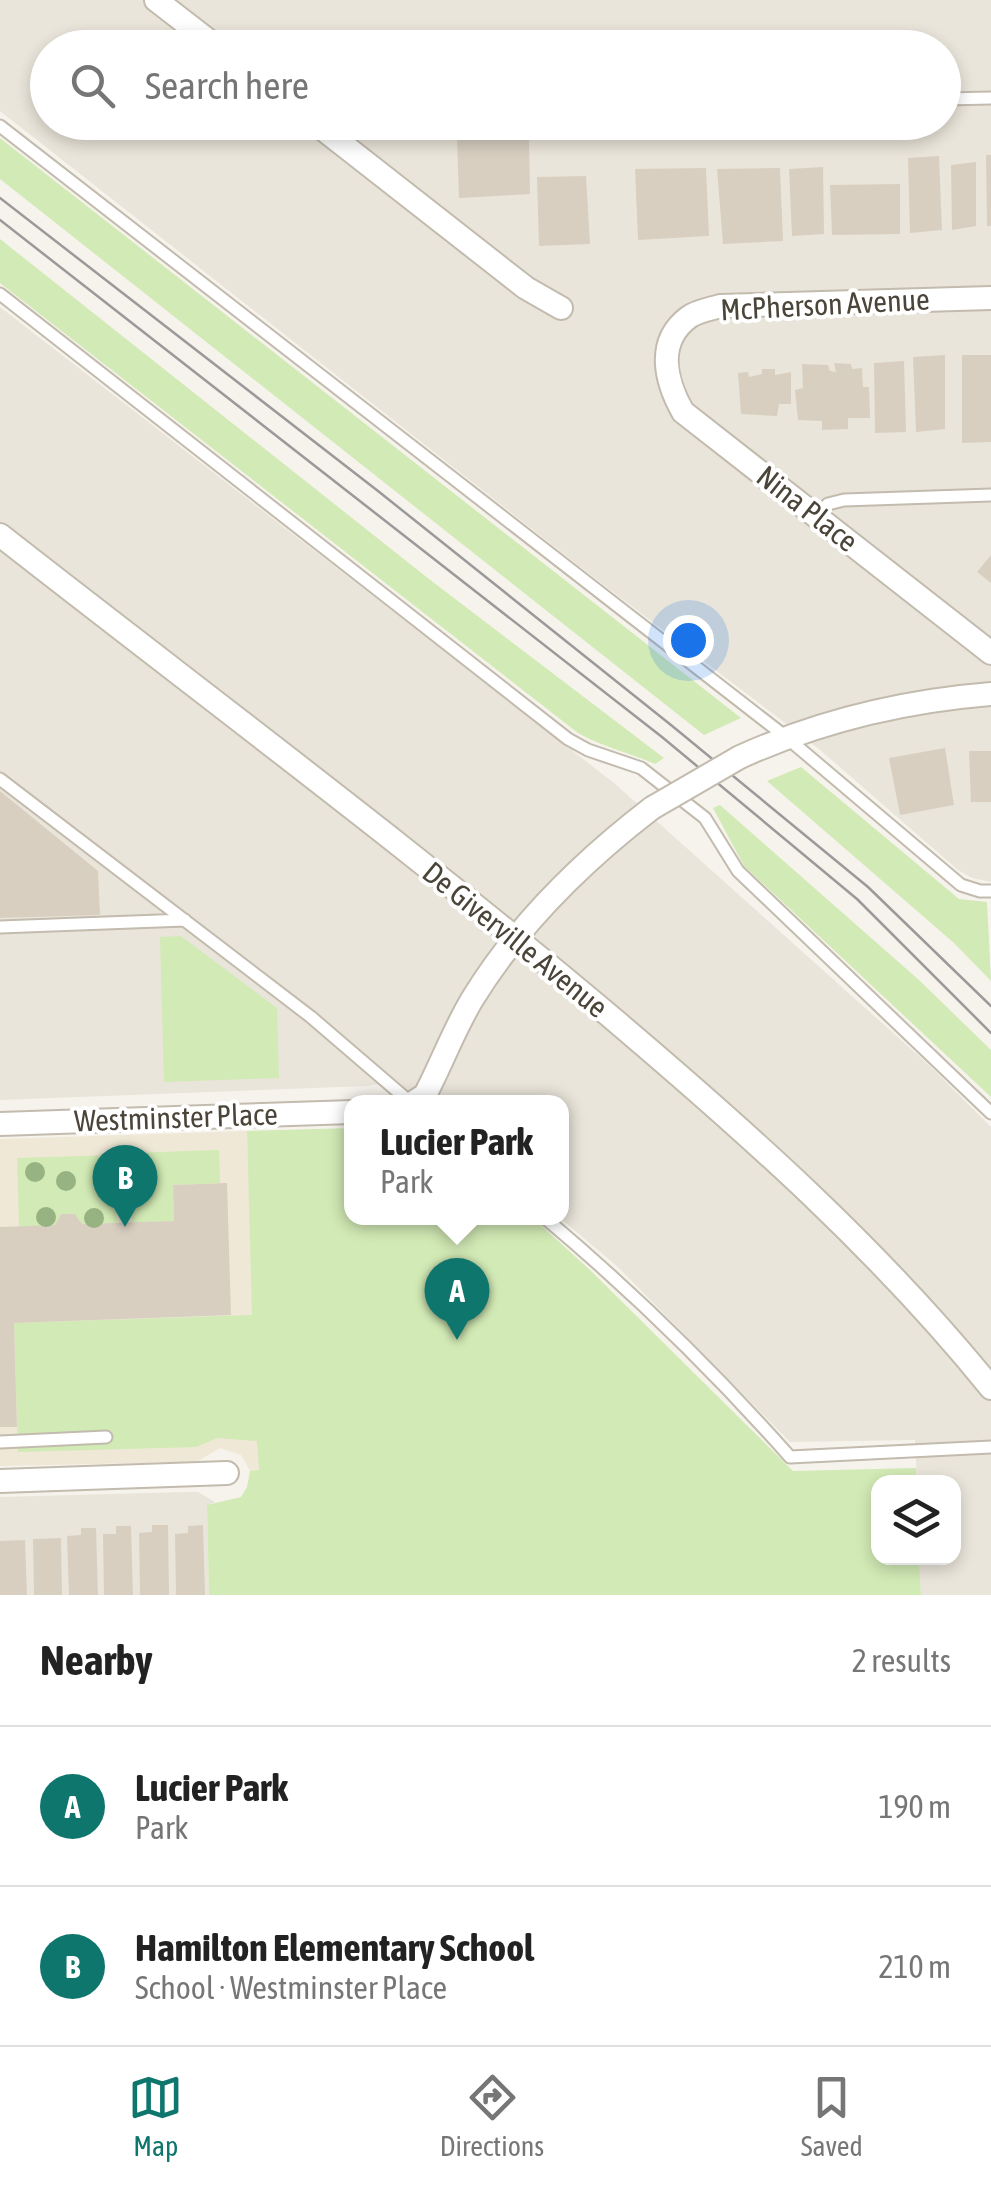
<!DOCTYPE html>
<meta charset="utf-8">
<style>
body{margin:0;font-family:"Asap Condensed",sans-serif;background:#f2f2f2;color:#222}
.controls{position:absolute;right:30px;bottom:30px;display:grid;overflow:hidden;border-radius:20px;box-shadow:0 5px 15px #0003}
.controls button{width:90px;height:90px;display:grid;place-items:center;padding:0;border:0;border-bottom:2px solid #e0e0e0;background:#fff;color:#222;font:50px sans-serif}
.you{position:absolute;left:688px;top:640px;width:35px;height:35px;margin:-25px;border:8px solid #fff;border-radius:50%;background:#1a73e8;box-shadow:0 0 0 15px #1a73e833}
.badge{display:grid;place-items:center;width:65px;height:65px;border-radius:50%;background:#0f766e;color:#fff;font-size:32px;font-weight:700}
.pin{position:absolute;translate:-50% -82px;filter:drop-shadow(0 2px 5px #0008)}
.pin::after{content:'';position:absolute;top:52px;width:35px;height:30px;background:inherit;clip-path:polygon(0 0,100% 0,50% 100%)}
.popup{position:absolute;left:344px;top:1095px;width:225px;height:130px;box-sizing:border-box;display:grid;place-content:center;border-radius:20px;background:#fff;filter:drop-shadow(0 2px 8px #0005);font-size:32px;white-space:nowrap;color:#767676}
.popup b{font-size:38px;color:#222}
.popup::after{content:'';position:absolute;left:50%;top:100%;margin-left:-20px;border:20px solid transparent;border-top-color:#fff}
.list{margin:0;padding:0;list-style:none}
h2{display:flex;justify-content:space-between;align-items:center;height:130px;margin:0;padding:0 40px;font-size:42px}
h2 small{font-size:32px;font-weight:400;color:#767676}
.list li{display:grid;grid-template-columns:65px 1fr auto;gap:30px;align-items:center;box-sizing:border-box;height:160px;padding:0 40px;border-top:2px solid #e0e0e0}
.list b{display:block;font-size:38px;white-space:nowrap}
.list p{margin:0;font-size:32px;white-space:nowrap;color:#767676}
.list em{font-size:32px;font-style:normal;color:#767676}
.icon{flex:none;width:55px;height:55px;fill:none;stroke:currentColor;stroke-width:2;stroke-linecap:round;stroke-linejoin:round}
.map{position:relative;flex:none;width:991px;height:1595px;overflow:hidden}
.search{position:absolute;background:#fff;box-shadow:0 5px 15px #0003;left:30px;right:30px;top:30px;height:110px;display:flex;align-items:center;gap:25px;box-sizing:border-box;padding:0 35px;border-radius:55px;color:#767676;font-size:38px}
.sheet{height:450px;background:#fff}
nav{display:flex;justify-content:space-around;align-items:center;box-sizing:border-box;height:140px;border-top:2px solid #e0e0e0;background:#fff;font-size:28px;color:#767676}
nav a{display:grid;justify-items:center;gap:5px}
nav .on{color:#0f766e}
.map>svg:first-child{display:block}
</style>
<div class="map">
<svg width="991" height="1595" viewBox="0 0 991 1595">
<rect width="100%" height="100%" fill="#f6f3ec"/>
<path fill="#eae5da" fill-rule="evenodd" d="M0 0H991V882L972 878 958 870 819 749 579 566 0 111ZM48 48H944V122H48Z
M0 307 614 783 930 1066 991 1127V1595H921L919 1558H954V1482H917L915 1440 790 1442 618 1267 560 1218 562 1102H423L397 1081 368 1086 0 1100Z
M185 1492H198L215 1502 207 1506 209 1595H0V1497Z"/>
<path fill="#efe8d6" d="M247 1131 259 1470 250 1471 241 1455 220 1448 198 1461 184 1462 0 1466V1139Z"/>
<path fill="#d2eab5" d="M0 138 741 718 704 735 0 179Z
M0 239 429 579 664 758 655 764C630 753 603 747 578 733L0 283Z
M801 767 959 899 987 902 991 981 954 943 767 781Z
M720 805 919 980 991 1050V1097L744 866 713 808Z
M181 936 277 1008 279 1078 164 1082 160 937Z
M352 1128V1218H533L591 1271 793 1471 916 1468 917 1482H878V1558H919L921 1595H209L207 1505 241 1497 247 1487 250 1471 259 1470 257 1441 217 1438 196 1447 18 1452 14 1323 252 1315 247 1131Z
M219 1150 220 1183 173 1185 174 1221 132 1223 130 1153Z
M114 1155 117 1223 82 1224 75 1214H61L55 1225 19 1227 17 1158Z"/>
<path fill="#d8cfc1" d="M457 139H529L530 194 459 198Z
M986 155H991V226H987Z
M939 156 942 230 910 233 908 158Z
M976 162V226L952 230 951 165Z
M823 167 824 234 792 236 789 169Z
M706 168 709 236 638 240 635 169Z
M780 168 783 241 723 244 717 169Z
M586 176 590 244 539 246 537 177Z
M900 184V234L832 235 830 185Z
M945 355V429L916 432 913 357Z
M962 355H991V442L962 443Z
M904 361 906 432 875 433 874 363Z
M834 363 851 364 852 369 862 368 863 387H869L870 418H848V429L822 430V421L798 420 795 390 803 388 802 364 828 365 830 371 836 372Z
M762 369H775V375L791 372V404H779L777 416 741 414 738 373 748 372 749 377 762 374Z
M991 555V583L977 572Z
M945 748 954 805 900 815 889 758Z
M969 751H991V802H971Z
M0 791 98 871 100 915 0 918Z
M227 1183 231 1315 14 1323 17 1427H0V1227L55 1225 61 1214H75L82 1224 174 1221 173 1185Z
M152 1525H168L169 1595H140L139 1533 152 1532Z
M203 1525 205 1595H176L175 1534 188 1533V1526Z
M116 1526H131L133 1595H104L103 1534H116Z
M81 1528H96L98 1595H69L67 1536 81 1535Z
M61 1538 62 1595H34L33 1539Z
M25 1540 27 1595H0V1541Z"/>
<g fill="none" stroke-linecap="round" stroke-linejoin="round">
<defs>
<path id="service" d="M944 99 991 98
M0 126 786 737 961 885 980 891H991
M331 135 352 122
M0 294 568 739 588 750 641 768 705 818 738 871 991 1113
M816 516 828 504 844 500 991 495
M0 779 311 1017 410 1102
M0 927 185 920
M545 1218C633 1292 714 1371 790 1457L991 1447
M0 1442 106 1437"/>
<path id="minor" d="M156 0 218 48
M314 122 526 288 561 308
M991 298 720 306C711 309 697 311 689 317 655 342 666 382 683 412L991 653
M0 535C207 697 418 854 618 1023 751 1136 881 1252 991 1388
M740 757C820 721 904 701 991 694
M414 1102 425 1095C442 1063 454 1029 473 998 519 923 583 861 652 808
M0 1124 352 1112
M0 1481 227 1473"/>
</defs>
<use href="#service" stroke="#c2bbae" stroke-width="15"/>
<use href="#minor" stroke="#c2bbae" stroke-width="26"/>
<use href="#service" stroke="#fff" stroke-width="11"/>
<use href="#minor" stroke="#fff" stroke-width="22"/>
<path stroke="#9a9a9a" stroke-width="2.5" d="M0 198 378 491 671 725 868 887 991 1006
M0 220 662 737 857 899 991 1033"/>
<defs>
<path id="minor-bridge" d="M652 808 740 757"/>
</defs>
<use href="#minor-bridge" stroke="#c2bbae" stroke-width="26" stroke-linecap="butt"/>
<use href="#minor-bridge" stroke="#fff" stroke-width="22"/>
</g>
<g fill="#97b381">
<circle cx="35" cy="1172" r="10"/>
<circle cx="66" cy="1181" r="10"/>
<circle cx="46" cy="1217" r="10"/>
<circle cx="94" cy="1218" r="10"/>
</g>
<g text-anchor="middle" stroke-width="8" stroke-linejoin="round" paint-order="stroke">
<g font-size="30" fill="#4b4439" stroke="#fff">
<text transform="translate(825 305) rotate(-3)" y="10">McPherson Avenue</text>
<text transform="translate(807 509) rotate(38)" y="10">Nina Place</text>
<text transform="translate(515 940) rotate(39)" y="10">De Giverville Avenue</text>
<text transform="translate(176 1118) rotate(-2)" y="10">Westminster Place</text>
</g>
</g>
</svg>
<div class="controls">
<button><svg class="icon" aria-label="layers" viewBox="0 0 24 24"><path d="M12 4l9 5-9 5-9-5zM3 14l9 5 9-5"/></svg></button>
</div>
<div class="you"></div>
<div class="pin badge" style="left:457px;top:1340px">A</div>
<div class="popup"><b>Lucier Park</b>Park</div>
<div class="pin badge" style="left:125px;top:1227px">B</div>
<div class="search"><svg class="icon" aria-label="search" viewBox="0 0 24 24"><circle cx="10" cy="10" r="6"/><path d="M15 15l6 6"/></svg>Search here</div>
</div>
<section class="sheet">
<h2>Nearby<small>2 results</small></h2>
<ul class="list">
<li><span class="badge">A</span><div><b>Lucier Park</b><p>Park</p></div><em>190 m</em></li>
<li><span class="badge">B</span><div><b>Hamilton Elementary School</b><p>School · Westminster Place</p></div><em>210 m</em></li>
</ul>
</section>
<nav>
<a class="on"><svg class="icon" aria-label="map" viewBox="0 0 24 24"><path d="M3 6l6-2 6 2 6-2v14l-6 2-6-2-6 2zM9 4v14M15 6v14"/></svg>Map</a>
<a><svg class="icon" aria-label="directions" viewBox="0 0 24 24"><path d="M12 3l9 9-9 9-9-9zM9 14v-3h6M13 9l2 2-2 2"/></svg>Directions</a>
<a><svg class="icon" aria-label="saved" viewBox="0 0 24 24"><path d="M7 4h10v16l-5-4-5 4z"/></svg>Saved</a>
</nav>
